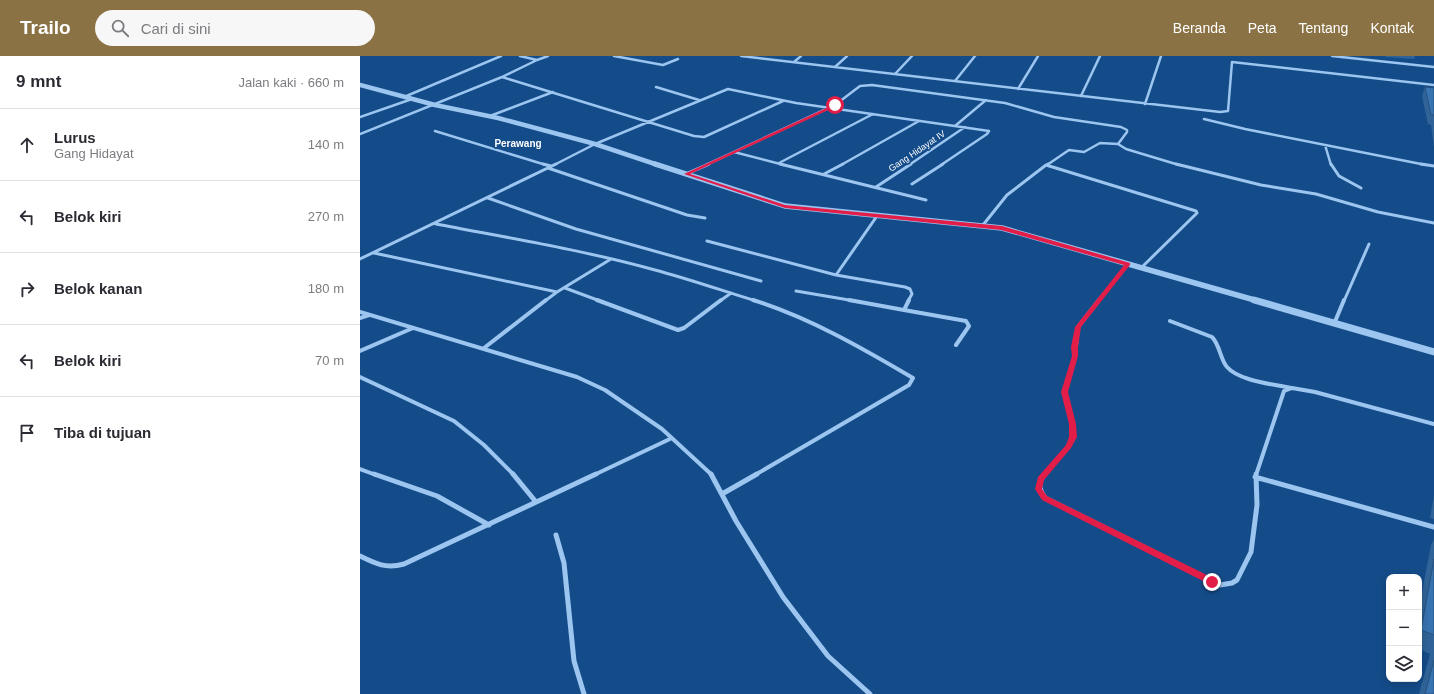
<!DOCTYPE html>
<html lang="id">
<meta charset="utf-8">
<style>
body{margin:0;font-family:Helvetica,sans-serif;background:#f7f7f7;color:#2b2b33}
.controls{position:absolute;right:12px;bottom:12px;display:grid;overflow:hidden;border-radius:8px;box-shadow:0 2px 10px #0003}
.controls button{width:36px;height:36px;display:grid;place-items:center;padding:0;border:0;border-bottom:1px solid #e1e1e2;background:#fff;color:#2b2b33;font:20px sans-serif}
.stop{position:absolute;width:12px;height:12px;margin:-9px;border:3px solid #e11d48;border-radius:50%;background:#fff}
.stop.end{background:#e11d48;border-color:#fff;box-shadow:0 1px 4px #0008}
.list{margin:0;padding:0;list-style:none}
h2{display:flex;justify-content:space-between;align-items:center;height:52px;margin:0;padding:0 16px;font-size:17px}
h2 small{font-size:13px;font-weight:400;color:#7c7c81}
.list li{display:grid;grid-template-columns:26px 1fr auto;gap:12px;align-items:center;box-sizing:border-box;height:72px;padding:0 16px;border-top:1px solid #e1e1e2}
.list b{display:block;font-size:15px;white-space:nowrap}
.list p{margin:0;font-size:13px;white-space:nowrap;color:#7c7c81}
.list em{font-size:13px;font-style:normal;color:#7c7c81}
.icon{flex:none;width:22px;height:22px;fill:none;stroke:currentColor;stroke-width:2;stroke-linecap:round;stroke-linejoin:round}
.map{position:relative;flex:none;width:1074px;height:638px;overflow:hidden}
header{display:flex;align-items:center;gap:24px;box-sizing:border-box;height:56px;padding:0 20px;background:#8a7245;color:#fff}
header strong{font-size:19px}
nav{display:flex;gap:22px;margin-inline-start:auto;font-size:14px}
.search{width:280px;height:36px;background:#f7f7f7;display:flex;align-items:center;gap:10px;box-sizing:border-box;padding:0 14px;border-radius:22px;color:#7c7c81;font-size:15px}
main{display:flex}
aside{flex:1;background:#fff}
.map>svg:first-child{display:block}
</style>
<header>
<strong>Trailo</strong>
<div class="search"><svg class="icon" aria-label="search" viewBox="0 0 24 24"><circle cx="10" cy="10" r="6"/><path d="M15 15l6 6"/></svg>Cari di sini</div>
<nav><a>Beranda</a><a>Peta</a><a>Tentang</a><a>Kontak</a></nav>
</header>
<main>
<aside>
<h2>9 mnt<small>Jalan kaki · 660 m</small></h2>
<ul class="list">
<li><svg class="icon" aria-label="ahead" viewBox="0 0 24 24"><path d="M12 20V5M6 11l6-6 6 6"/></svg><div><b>Lurus</b><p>Gang Hidayat</p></div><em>140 m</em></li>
<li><svg class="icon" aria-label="left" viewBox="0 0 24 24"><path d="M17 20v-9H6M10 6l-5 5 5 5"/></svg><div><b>Belok kiri</b></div><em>270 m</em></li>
<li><svg class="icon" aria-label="right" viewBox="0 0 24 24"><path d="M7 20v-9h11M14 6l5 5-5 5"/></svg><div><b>Belok kanan</b></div><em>180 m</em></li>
<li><svg class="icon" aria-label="left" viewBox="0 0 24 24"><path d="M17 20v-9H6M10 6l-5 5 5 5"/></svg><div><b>Belok kiri</b></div><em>70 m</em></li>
<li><svg class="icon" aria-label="arrive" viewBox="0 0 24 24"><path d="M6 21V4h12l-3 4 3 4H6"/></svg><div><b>Tiba di tujuan</b></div></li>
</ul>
</aside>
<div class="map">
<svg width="1074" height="638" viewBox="0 0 1074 638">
<rect width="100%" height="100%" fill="#144c8a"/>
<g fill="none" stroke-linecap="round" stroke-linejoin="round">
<path stroke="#9cc5f0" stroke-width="2.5" d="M160 0 177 4 142 21 334 80 344 81 423 45
M254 0 303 9 318 3
M381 0 860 56 868 55 872 6 1074 29
M972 0 1074 11
M177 4 188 0
M434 6 441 0
M475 11 487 0
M535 18 552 0
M595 25 615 0
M296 31 339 44
M658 33 678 0
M721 40 740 0
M44 41 141 0
M785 48 801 0
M130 60 193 36
M0 61 52 43
M844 63 885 73 1066 109
M595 70 626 44
M75 75 186 109
M0 78 142 21
M965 89 971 109
M374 96 424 109
M419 107 513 58
M194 109 235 88 368 33 436 47 629 75 627 78 581 109
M346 109 475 49 500 30 512 29 645 47 694 61 761 71 767 74V76L758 88 766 93 819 109
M481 109 559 65
M549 109 605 71
M687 109 709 94 724 96 740 87 758 88"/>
<path stroke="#9cc5f0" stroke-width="3" d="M183 108 191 110
M420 108 566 144
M816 108 901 129 956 138 1018 156 1074 167
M971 108 979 120 1001 132
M1061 108 1074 110
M686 109 688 108
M188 112 327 159 345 162
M326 118 349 108
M464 118 483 108
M552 128 583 108
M516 131 551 108
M128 142 216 173 401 225
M517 160 476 219 545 231 550 233 552 238 548 245
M76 168C149 182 223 194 295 214 329 223 363 235 396 245
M623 169 647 139 686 109 836 155 837 157 781 212
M347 185 476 219
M14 197 197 236
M0 203 196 108
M205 232 240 245
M436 235 495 245
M185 245 197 236 251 203
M360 245 371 237
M738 245 768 208
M984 245 1009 188"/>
<path stroke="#9cc5f0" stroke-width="4" d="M237 244 318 274 324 272 361 244
M393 244C450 262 502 292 553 322L549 329 395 419
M489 244 544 254
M549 244 544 254 606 265 609 270 596 289
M0 256 217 321 245 334 302 373 352 419
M0 262 9 259
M810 265 852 281C860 289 860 303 867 311 879 325 913 328 931 332
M974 268 984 244
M124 292 186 244
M0 295 53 272
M0 321 94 365 124 389 154 419
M0 413 16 419
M234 419 312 382
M684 419 709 390 713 381 712 368 705 336 715 299 718 271 739 244
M896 419 924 335 932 332 955 336 1074 368"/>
<path stroke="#9cc5f0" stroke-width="5" d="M14 418 77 440 129 469
M153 418 176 446
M351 418 376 465 423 541 468 600 510 638
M685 418C677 427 679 433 685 442L860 529 872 527 877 524 891 496 897 449 896 418
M895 421 1074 471
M362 438 397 418
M196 479 204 507 214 605 224 638
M0 500C16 508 26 513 44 508L236 418"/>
<path stroke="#9cc5f0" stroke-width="4.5" d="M0 29 75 49 138 62 235 88 298 109"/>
<path stroke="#9cc5f0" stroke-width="5.5" d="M295 108 425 150 642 172 898 245"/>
<path stroke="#9cc5f0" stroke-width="7" d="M894 244 1074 296"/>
</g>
<path fill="#306499" d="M1025 0H1055L1054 3 1026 1Z
M1065 31 1074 32V91L1071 69 1068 68 1062 40Z
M1074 440V463L1070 462Z
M1074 483V638H1059L1070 598 1059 593V551L1071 489Z"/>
<path fill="#3874b2" stroke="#27517d" d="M1065 31 1074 32V59H1071Z
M1074 503V579L1061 574Z
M1074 604V638H1065Z"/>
<path fill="#e11d48" d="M475 48 477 50 330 118 425 149 642 170 770 207V209L721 271 718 291V300L708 336 716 368 717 381 711 392 684 424 682 433 687 440 855 523 856 526 855 528H849L682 444 675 433 678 421 706 389 709 381V368L701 336 712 300 711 291 715 271 764 209 641 174 425 152 324 118Z"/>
<g text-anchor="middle" stroke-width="3.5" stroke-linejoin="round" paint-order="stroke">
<g font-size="9" fill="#fff" stroke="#144c8a">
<text transform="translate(557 95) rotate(-34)" y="3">Gang Hidayat IV</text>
</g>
<g font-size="10" font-weight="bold" fill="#fff" stroke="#144c8a">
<text x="158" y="91">Perawang</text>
</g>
</g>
</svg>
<div class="controls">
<button>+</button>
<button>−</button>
<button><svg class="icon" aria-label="layers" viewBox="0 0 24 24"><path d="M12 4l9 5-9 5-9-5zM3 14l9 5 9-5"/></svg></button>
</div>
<div class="stop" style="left:475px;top:49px"></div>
<div class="stop end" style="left:852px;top:526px"></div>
</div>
</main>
